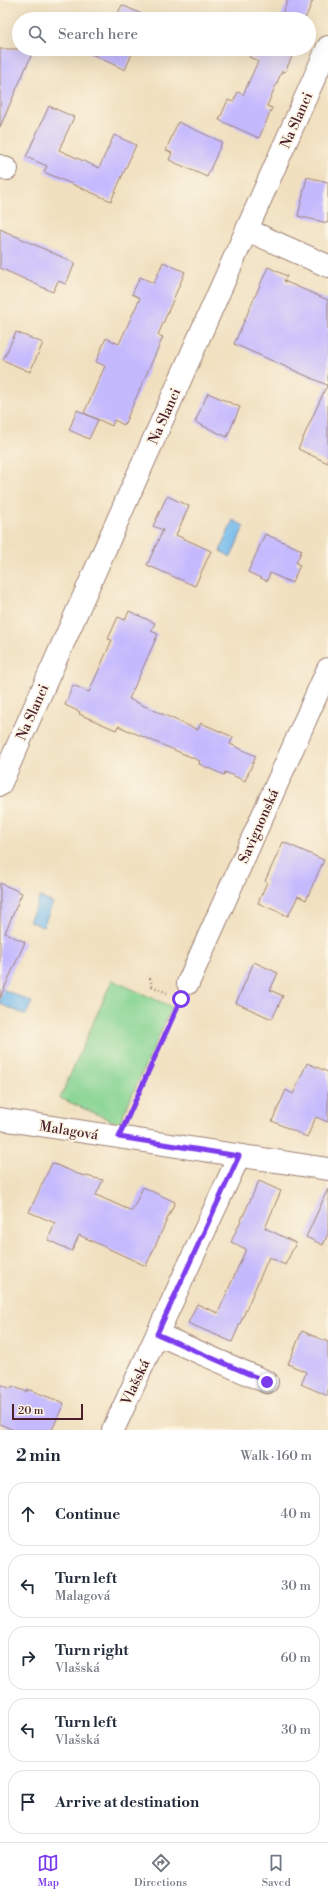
<!DOCTYPE html>
<meta charset="utf-8">
<style>
body{margin:0;font-family:"Libre Bodoni",serif;background:#f2f2f3;color:#1f2937}
.scale{position:absolute;left:12px;bottom:10px;width:71px;box-sizing:border-box;padding-left:4px;border:2px solid #4a1f2b;border-top:0;font-size:11px;line-height:14px;white-space:nowrap;color:#4a1f2b;-webkit-text-stroke:3px #fcf5e5;paint-order:stroke}
.stop{position:absolute;width:12px;height:12px;margin:-9px;border:3px solid #7c3aed;border-radius:50%;background:#fff}
.stop.end{background:#7c3aed;border-color:#fff;box-shadow:0 1px 4px #0008}
.list{margin:0;padding:0;list-style:none}
h2{display:flex;justify-content:space-between;align-items:center;height:52px;margin:0;padding:0 16px;font-size:17px}
h2 small{font-size:13px;font-weight:400;color:#747a83}
.list li{display:grid;grid-template-columns:26px 1fr auto;gap:12px;align-items:center;box-sizing:border-box;height:64px;margin:0 8px 8px;padding:0 8px;border:1px solid #e0e1e3;border-radius:16px}
.list b{display:block;font-size:15px;white-space:nowrap}
.list p{margin:0;font-size:13px;white-space:nowrap;color:#747a83}
.list em{font-size:13px;font-style:normal;color:#747a83}
.icon{flex:none;width:22px;height:22px;fill:none;stroke:currentColor;stroke-width:2;stroke-linecap:round;stroke-linejoin:round}
.map{position:relative;flex:none;width:328px;height:1430px;overflow:hidden}
.search{position:absolute;background:#fff;box-shadow:0 4px 16px #0002;left:12px;right:12px;top:12px;height:44px;display:flex;align-items:center;gap:10px;box-sizing:border-box;padding:0 14px;border-radius:22px;color:#747a83;font-size:15px}
.sheet{height:412px;background:#fff}
nav{display:flex;justify-content:space-around;align-items:center;box-sizing:border-box;height:56px;border-top:1px solid #e0e1e3;background:#fff;font-size:11px;color:#747a83}
nav a{display:grid;justify-items:center;gap:2px}
nav .on{color:#7c3aed}
.map>svg:first-child{display:block}
</style>
<div class="map">
<svg width="328" height="1430" viewBox="0 0 328 1430">
<rect width="100%" height="100%" fill="#fcf5e5"/>
<filter id="ink" filterUnits="userSpaceOnUse"><feTurbulence type="fractalNoise" baseFrequency=".025" numOctaves="2"/><feDisplacementMap in="SourceGraphic" scale="8" xChannelSelector="R" yChannelSelector="G"/><feConvolveMatrix kernelMatrix="1 2 1 2 8 2 1 2 1" color-interpolation-filters="sRGB"/></filter>
<filter id="wash" filterUnits="userSpaceOnUse"><feTurbulence type="fractalNoise" baseFrequency=".012" numOctaves="4" result="noise"/><feDisplacementMap in="SourceGraphic" scale="16" xChannelSelector="R" yChannelSelector="G"/><feGaussianBlur stdDeviation="0.9" result="paint"/><feColorMatrix in="noise" values="0 0 0 0 0 0 0 0 0 0 0 0 0 0 0 0 0 1.4 0 .05"/><feComposite in="paint" operator="in"/></filter>
<g filter="url(#wash)">
<rect width="100%" height="100%" fill="#f0e0bf"/>
<path fill="#87d493" stroke="#687a5f" d="M112 980 172 1007 119 1124 60 1098Z"/>
<path fill="#75bbec" stroke="#606d8c" d="M233 520 244 526 231 557 220 551Z
M40 897 53 903 43 927 29 921Z
M0 988 32 1002 26 1015 0 1004Z"/>
<g id="blocks">
<path fill="#c5b9fe" d="M288 0H313L305 19H280Z
M122 5 144 15 142 19H115Z
M0 49H34L0 127Z
M81 49H134L125 70Z
M253 49 295 50 285 72 282 71 267 106 272 108 259 138 219 120 228 100 233 102 238 92 243 95 258 61 249 57Z
M49 106 74 117 59 150 99 168 114 135 136 145 111 201 44 172 47 166 26 157Z
M178 122 222 142 207 177 169 160 172 153 166 150Z
M307 177 328 182V223L298 216Z
M0 229 75 263 66 284 58 281 53 292 0 268Z
M163 262 185 272 158 335 163 337 124 425 114 420 112 426 84 413 105 366 96 362 106 338 119 344 140 298 132 294 140 277 154 283Z
M268 267 287 276 284 281 328 300V463L298 449 327 385 234 344Z
M16 332 43 343 30 372 3 360Z
M208 393 240 407 227 437 195 422Z
M77 410 98 420 89 439 69 430Z
M167 496 189 506 176 535 211 551 195 586 147 565 163 530 153 526Z
M265 534 302 550 296 563 300 565 292 583 270 573 267 581 248 572Z
M129 611 155 623 151 631 158 634 129 699 198 730 201 723 233 737 230 744 256 756 245 781 225 772 224 775 199 764 200 761 118 726 116 730 79 714 80 712 65 705 73 685 89 692 112 640 108 639 118 617 125 620Z
M283 842 324 860 306 900 298 896 288 916 258 903 267 882 265 881Z
M0 883 22 893 5 933 25 942 0 998Z
M254 962 278 973 270 990 283 996 272 1019 236 1003Z
M307 1063 328 1072V1122L316 1117 307 1137 272 1121 286 1090 293 1094Z
M52 1163 78 1174 103 1180 96 1195 132 1211 143 1187 175 1202 146 1266 79 1235 72 1251 48 1240 55 1223 29 1212Z
M259 1181 281 1191 265 1228 296 1243 285 1265 269 1257 232 1342 188 1323 197 1304 218 1313 246 1249 231 1242Z
M328 1189V1234L323 1245 306 1237Z
M302 1331 328 1342V1396L301 1384 306 1372 288 1364Z
M0 1384 11 1389 12 1386 27 1392V1389L64 1403 52 1430H14L0 1424Z"/>
</g>
</g>
<g filter="url(#ink)">
<use href="#blocks" fill-opacity="0" stroke="#9d8075" stroke-width="1"/>
<g fill="none" stroke-linecap="round" stroke-linejoin="round">
<defs>
<path id="minor" d="M0 166 7 169
M247 230 328 266
M0 785 328 47
M188 983 328 669
M0 1119 328 1169
M157 1334 267 1382
M113 1430 239 1156"/>
</defs>
<use href="#minor" stroke="#9d8075" stroke-width="24"/>
<path stroke="#9d8075" stroke-width="2.5" stroke-dasharray="1 3" stroke-linecap="butt" d="M150 978 152 986 167 993
M129 1115 179 1003"/>
<use href="#minor" stroke="#fff" stroke-width="22"/>
</g>
</g>
<g fill="none" stroke-linecap="round" stroke-linejoin="round" filter="url(#ink)">
<path stroke="#7c3aed" stroke-width="5" d="M181 999 119 1137 239 1156 157 1334 267 1382"/>
</g>
<g text-anchor="middle" stroke-width="3.5" stroke-linejoin="round" paint-order="stroke">
<g font-size="14" fill="#4a1f2b" stroke="#fcf5e5">
<text transform="translate(296 120) rotate(-66)" y="5">Na Slanci</text>
<text transform="translate(164 416) rotate(-66)" y="5">Na Slanci</text>
<text transform="translate(32 712) rotate(-66)" y="5">Na Slanci</text>
<text transform="translate(258 826) rotate(-66)" y="5">Savignonská</text>
<text transform="translate(69 1130) rotate(9)" y="5">Malagová</text>
<text transform="translate(135 1382) rotate(-65)" y="5">Vlašská</text>
</g>
</g>
</svg>
<div class="scale">20 m</div>
<div class="stop" style="left:181px;top:999px"></div>
<div class="stop end" style="left:267px;top:1382px"></div>
<div class="search"><svg class="icon" aria-label="search" viewBox="0 0 24 24"><circle cx="10" cy="10" r="6"/><path d="M15 15l6 6"/></svg>Search here</div>
</div>
<section class="sheet">
<h2>2 min<small>Walk · 160 m</small></h2>
<ul class="list">
<li><svg class="icon" aria-label="ahead" viewBox="0 0 24 24"><path d="M12 20V5M6 11l6-6 6 6"/></svg><div><b>Continue</b></div><em>40 m</em></li>
<li><svg class="icon" aria-label="left" viewBox="0 0 24 24"><path d="M17 20v-9H6M10 6l-5 5 5 5"/></svg><div><b>Turn left</b><p>Malagová</p></div><em>30 m</em></li>
<li><svg class="icon" aria-label="right" viewBox="0 0 24 24"><path d="M7 20v-9h11M14 6l5 5-5 5"/></svg><div><b>Turn right</b><p>Vlašská</p></div><em>60 m</em></li>
<li><svg class="icon" aria-label="left" viewBox="0 0 24 24"><path d="M17 20v-9H6M10 6l-5 5 5 5"/></svg><div><b>Turn left</b><p>Vlašská</p></div><em>30 m</em></li>
<li><svg class="icon" aria-label="arrive" viewBox="0 0 24 24"><path d="M6 21V4h12l-3 4 3 4H6"/></svg><div><b>Arrive at destination</b></div></li>
</ul>
</section>
<nav>
<a class="on"><svg class="icon" aria-label="map" viewBox="0 0 24 24"><path d="M3 6l6-2 6 2 6-2v14l-6 2-6-2-6 2zM9 4v14M15 6v14"/></svg>Map</a>
<a><svg class="icon" aria-label="directions" viewBox="0 0 24 24"><path d="M12 3l9 9-9 9-9-9zM9 14v-3h6M13 9l2 2-2 2"/></svg>Directions</a>
<a><svg class="icon" aria-label="saved" viewBox="0 0 24 24"><path d="M7 4h10v16l-5-4-5 4z"/></svg>Saved</a>
</nav>
